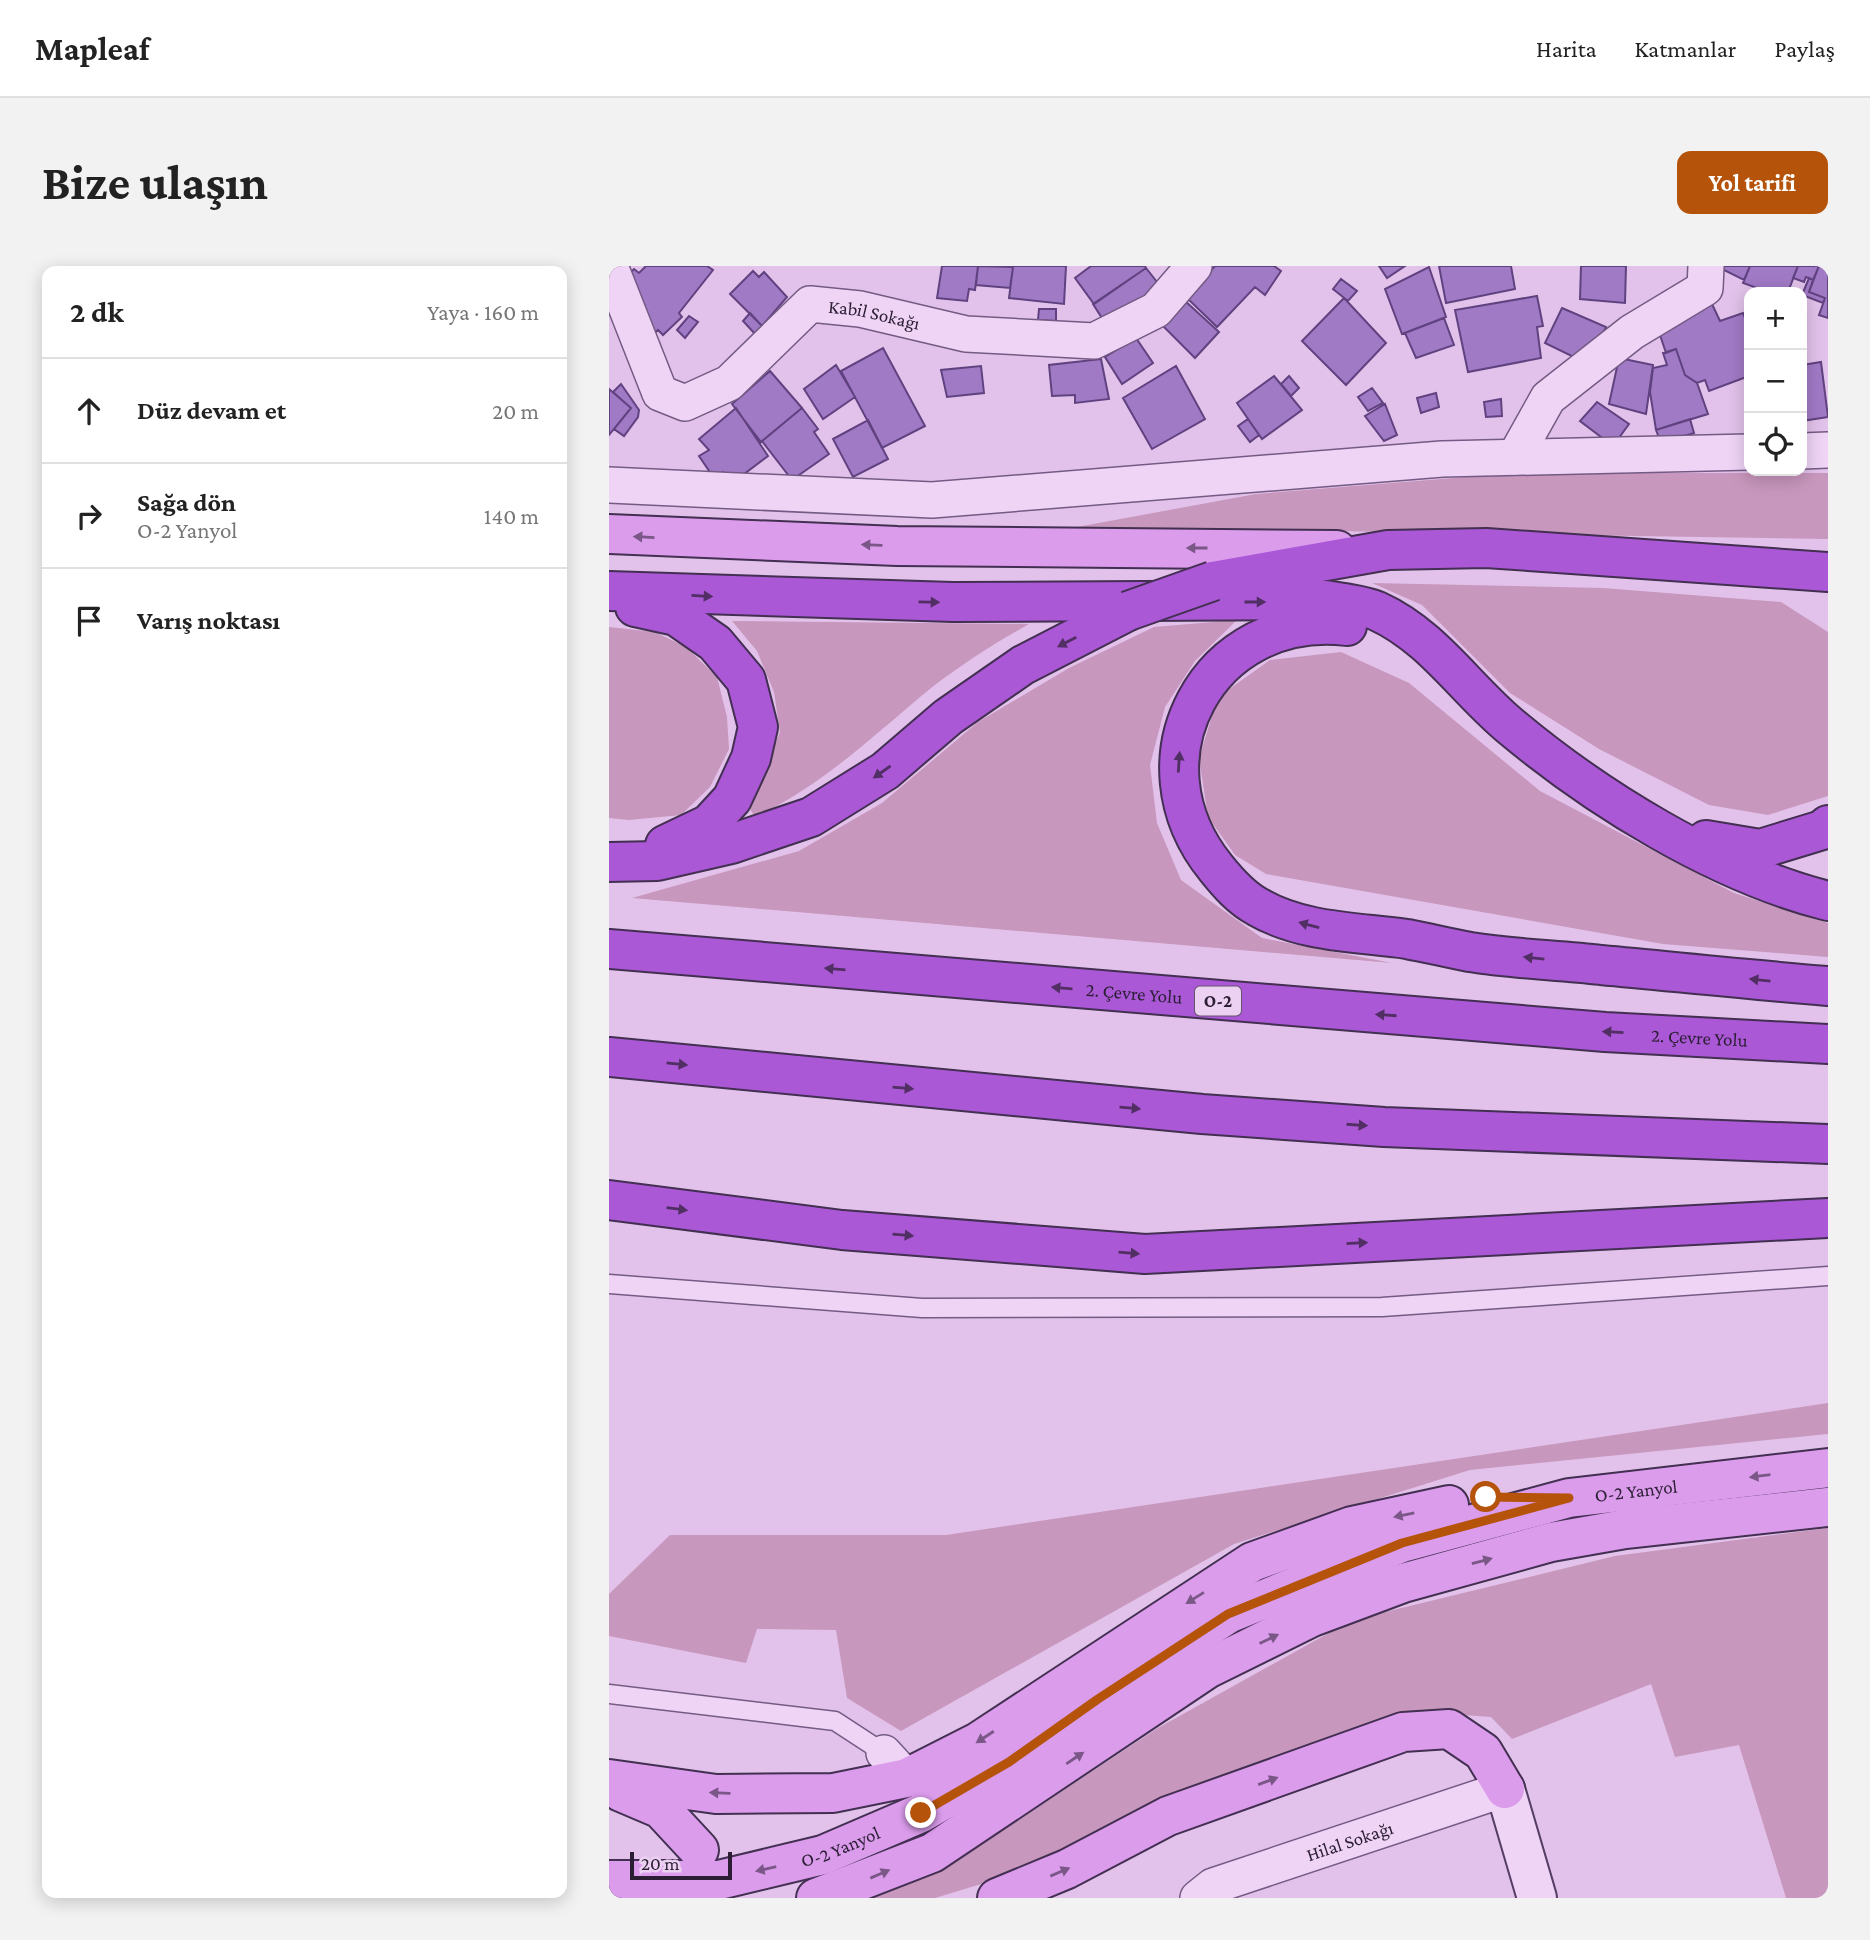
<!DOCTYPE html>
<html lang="tr">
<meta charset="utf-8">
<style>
body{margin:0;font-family:"Crimson Pro",serif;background:#f2f2f2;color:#222}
.controls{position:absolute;right:21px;top:21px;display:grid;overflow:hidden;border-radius:14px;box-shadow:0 4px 18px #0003}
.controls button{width:63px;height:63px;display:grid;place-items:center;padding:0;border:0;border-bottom:2px solid #e0e0e0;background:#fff;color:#222;font:35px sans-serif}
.scale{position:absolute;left:21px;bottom:18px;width:102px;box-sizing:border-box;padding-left:7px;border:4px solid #2b1e34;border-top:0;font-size:19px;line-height:24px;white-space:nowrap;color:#2b1e34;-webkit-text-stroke:5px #ecd1f2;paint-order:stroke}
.stop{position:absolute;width:21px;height:21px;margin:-16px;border:5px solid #b45309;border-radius:50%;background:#fff}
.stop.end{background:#b45309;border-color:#fff;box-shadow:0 2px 7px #0008}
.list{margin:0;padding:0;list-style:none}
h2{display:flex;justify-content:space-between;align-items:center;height:91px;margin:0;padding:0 28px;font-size:30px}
h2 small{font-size:23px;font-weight:400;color:#767676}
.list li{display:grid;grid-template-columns:46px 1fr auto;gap:21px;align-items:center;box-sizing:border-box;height:105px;padding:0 28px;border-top:2px solid #e0e0e0}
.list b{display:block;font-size:26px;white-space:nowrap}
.list p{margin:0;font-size:23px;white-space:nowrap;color:#767676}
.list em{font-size:23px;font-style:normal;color:#767676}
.icon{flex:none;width:38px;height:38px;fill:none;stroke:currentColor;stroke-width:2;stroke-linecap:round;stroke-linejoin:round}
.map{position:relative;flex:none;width:1219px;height:1632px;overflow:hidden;border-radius:14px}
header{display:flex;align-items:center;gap:42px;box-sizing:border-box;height:98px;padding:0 35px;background:#fff;border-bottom:2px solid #e0e0e0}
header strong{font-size:33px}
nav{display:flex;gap:38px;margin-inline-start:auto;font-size:24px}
.intro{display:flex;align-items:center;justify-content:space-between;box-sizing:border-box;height:168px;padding:0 42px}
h1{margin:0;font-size:49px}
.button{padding:18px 32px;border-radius:14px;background:#b45309;color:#fff;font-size:24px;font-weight:700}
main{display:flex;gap:42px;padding:0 42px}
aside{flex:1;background:#fff;border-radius:14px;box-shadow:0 4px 18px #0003}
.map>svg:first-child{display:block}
</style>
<header>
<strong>Mapleaf</strong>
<nav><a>Harita</a><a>Katmanlar</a><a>Paylaş</a></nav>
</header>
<div class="intro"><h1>Bize ulaşın</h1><a class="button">Yol tarifi</a></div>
<main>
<aside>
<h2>2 dk<small>Yaya · 160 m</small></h2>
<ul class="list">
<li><svg class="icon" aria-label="ahead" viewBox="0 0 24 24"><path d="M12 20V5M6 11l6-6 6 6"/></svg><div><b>Düz devam et</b></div><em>20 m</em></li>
<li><svg class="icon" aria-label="right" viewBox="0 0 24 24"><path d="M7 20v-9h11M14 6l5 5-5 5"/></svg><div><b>Sağa dön</b><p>O-2 Yanyol</p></div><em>140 m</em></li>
<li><svg class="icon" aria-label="arrive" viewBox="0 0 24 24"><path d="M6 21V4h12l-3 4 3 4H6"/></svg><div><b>Varış noktası</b></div></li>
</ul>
</aside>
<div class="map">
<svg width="1219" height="1632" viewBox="0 0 1219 1632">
<rect width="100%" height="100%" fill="#e2c2ea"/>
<path fill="#c897bd" d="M907 207H1219V273L468 261 647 228Z
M763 317 994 322 1172 336 1219 366V530L1159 549 1100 539 990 483 901 427 813 339Z
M628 354 586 395 556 441 541 499 548 557 572 614 653 672 783 697 23 632 190 585 273 537 369 456 460 402 545 361Z
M123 355 420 358C386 377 353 398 322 422 265 469 213 520 146 551L141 543 171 466 165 426 148 385Z
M0 361 46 366 77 381 108 411 118 451 120 483 101 521 72 549 20 554 0 552Z
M732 386 800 417 931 525 1125 627 1219 657V691L1054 678 657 608 626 589 599 551 590 492 609 431 661 394Z
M1219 1137V1168L861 1204 625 1278 292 1465 238 1432 227 1364 148 1363 137 1397 0 1370V1328L61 1269H337Z
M1219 1262V1632H1177L1130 1479 1066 1491 1042 1418 903 1473 882 1451 812 1446 382 1615 326 1632H248L362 1585 549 1462 743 1354 1006 1290Z"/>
<path fill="#a17ac6" stroke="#614280" stroke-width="2" d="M37 0H98L104 4 70 47 73 51 54 69 49 64 35 77 11 17 25 3 30 7Z
M333 0H369L366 24 360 23 358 35 328 32Z
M369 0 404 1 401 22 367 19Z
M401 0H457L455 38 400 32 404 1Z
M482 0H536L537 2 485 38 466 12Z
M606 0H665L672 5 656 29 646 21 608 61 577 31Z
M770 0H796L778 12Z
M830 0H902L906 23 837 37Z
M972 0H1017L1016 37 971 33Z
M1107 0H1141L1135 14Z
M1141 0H1189L1179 26H1159L1134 17Z
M1189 0H1210L1204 14 1197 11 1195 16 1184 12Z
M1210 0 1219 2V52L1210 49 1216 32 1200 26Z
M820 1 837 51 793 68 776 23Z
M537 2 552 21 498 60 484 38Z
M144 5 150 11 155 6 178 31 153 60 121 28Z
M1200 12 1204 14 1200 26 1216 32 1214 37 1193 29Z
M732 13 748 25 739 35 724 23Z
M928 30 934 60 928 61 932 92 859 106 846 44Z
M735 32 777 77 737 119 693 75Z
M575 34 610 66 586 92 553 59Z
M1103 38 1111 55 1134 47 1140 62V110L1100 125 1096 114 1088 117 1076 109 1067 83 1057 87 1050 66Z
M953 42 997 61 979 98 936 77Z
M430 43H447V55L429 54Z
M141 47 153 60 146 68 134 55Z
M80 50 89 56 76 72 68 64Z
M835 52 845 79 807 92 796 67Z
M527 72 544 97 513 118 496 91Z
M274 82 316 160 273 182 232 105Z
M1067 83 1076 109 1088 117 1099 148 1047 164 1041 126 1044 102 1058 99 1054 87Z
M1010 92 1044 99 1037 148 1000 138Z
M492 93 500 133 466 137V129L443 130 440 99Z
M1212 96 1219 151 1193 155V99Z
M227 99 246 131 214 153 195 123Z
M372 100 375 127 338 131 332 104Z
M567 100 596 153 543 183 514 132Z
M161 105 193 142 152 176 123 138Z
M665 110 693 144 653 173 628 137Z
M680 110 690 122 682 130 672 118Z
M12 118 30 144 29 151 15 170 5 163 22 142 4 126Z
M763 122 774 137 759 145 749 131Z
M0 123 22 142 0 169Z
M827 127 830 141 812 147 808 132Z
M892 133 893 150 877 151 875 136Z
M988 136 1020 158 1004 180 971 155Z
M776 138 788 169 775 175 756 150Z
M127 142 159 190 123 217 114 206 105 212 90 190 100 184 90 173Z
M193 142 209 163 205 166 220 188 183 214 153 175Z
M639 153 650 169 641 176 629 160Z
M1081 153 1085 167 1052 177 1047 164Z
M259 154 279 193 244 211 224 173Z"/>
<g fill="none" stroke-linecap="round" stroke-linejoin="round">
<defs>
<path id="lane" d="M0 1018 313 1042 773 1041 1219 1010
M0 1428 226 1455 275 1487"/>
<g id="street">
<path id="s1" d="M1 0 51 127 76 137 120 117 201 38 251 43 357 68 485 75 547 44 585 0"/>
<path d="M1193 185 1219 184"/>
<path d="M906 191 939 132 1023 66 1096 22 1097 0"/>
<path d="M0 219 323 234 833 193 1140 186"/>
<path d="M275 1487 298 1512"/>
<path id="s2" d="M589 1632 604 1620 896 1523"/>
</g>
<path id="secondary" d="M896 1523 928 1632"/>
<g id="primary">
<path d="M0 268 288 280 728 284"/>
<path d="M0 1513 107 1528 224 1527 298 1512 369 1476 643 1296 743 1260 840 1239"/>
<path d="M12 1526 52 1543 90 1584"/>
<path id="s3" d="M0 1614H110L214 1589 312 1547 400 1496 489 1433 619 1348 793 1277 960 1232 1219 1202"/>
<path d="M207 1632 323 1587 598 1403 703 1351 794 1317 942 1276 1016 1263 1219 1241"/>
<path d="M388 1632 458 1603 559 1550 794 1466 840 1463 874 1486 896 1523"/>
</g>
<g id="highway">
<path d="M604 315 779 284 877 282 1219 306"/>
<path d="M0 325 344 336 716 334C732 337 752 338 768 345 823 370 855 421 900 459 987 532 1108 607 1219 635"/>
<path d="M26 341 67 350 106 377 137 414 149 461 142 492 123 533 100 558 56 579"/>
<path d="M738 360C599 344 519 494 607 602 619 617 632 632 649 641 694 667 749 666 798 673 819 677 840 682 861 686 904 693 949 694 992 699 1068 706 1143 714 1219 720"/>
<path d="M1097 574 1151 583 1213 564 1219 559"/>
<path d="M0 596 48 595 122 578 202 551 276 505 339 451 414 399 519 345"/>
<path id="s4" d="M0 683 996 766 1219 778"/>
<path d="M0 791 593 848 775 861 1219 878"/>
<path d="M0 934 233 964 536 988 1219 952"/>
</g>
</defs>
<use href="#lane" stroke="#745b83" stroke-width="21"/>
<use href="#street" stroke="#745b83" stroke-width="38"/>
<use href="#secondary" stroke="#553e65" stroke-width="42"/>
<use href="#primary" stroke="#422f51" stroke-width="42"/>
<use href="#highway" stroke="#422f51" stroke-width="42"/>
<use href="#lane" stroke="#efd4f6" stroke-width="18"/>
<use href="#street" stroke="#efd4f6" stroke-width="35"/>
<use href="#secondary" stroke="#efd4f6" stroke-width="38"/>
<use href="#primary" stroke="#db9cec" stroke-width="38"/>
<use href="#highway" stroke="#aa58d5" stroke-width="38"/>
<defs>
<path id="highway-bridge" d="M519 345 604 315"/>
</defs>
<use href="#highway-bridge" stroke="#422f51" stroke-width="42" stroke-linecap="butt"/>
<use href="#highway-bridge" stroke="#aa58d5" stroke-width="38"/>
</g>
<defs><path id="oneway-solid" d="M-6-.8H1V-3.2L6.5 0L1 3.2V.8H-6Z" transform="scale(1.75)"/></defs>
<g fill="#7a5787">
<use href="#oneway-solid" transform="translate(35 271) rotate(-177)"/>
<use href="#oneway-solid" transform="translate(263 279) rotate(-178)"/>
<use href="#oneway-solid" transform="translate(588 282) rotate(-180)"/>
<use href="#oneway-solid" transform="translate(1151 1210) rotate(173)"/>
<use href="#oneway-solid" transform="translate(795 1249) rotate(168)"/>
<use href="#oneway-solid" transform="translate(873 1295) rotate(-15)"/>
<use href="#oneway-solid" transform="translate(586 1332) rotate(148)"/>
<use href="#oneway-solid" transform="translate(660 1373) rotate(-26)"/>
<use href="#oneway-solid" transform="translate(376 1471) rotate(147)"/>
<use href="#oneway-solid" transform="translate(466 1492) rotate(-34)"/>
<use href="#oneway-solid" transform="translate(659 1515) rotate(-20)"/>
<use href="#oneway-solid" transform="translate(111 1527) rotate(-178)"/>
<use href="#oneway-solid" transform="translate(157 1603) rotate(167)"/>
<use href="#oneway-solid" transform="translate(451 1606) rotate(-23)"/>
<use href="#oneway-solid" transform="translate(271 1608) rotate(-23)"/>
</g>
<g fill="#512f64">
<use href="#oneway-solid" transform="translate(93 330) rotate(3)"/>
<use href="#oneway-solid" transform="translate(320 336) rotate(1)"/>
<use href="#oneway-solid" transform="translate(646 336)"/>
<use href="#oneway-solid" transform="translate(458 376) rotate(153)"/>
<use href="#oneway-solid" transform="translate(570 496) rotate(-86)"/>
<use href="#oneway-solid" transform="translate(273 506) rotate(145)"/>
<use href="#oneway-solid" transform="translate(700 659) rotate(-165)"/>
<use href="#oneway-solid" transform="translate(925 692) rotate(-174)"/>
<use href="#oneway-solid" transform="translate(226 703) rotate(-175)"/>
<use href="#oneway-solid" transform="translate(1151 714) rotate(-174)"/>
<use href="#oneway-solid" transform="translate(453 722) rotate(-175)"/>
<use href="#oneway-solid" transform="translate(777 749) rotate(-176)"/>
<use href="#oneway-solid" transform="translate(1004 766) rotate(-177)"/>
<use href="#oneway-solid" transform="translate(68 798) rotate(6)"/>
<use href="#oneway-solid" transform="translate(294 822) rotate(5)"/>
<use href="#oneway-solid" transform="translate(521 842) rotate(5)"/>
<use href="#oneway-solid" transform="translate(748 859) rotate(4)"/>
<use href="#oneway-solid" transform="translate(68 943) rotate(7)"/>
<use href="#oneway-solid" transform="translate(294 969) rotate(5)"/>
<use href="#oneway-solid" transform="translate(748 977) rotate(-3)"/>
<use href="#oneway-solid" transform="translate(520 987) rotate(5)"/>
</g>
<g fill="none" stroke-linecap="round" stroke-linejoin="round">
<path stroke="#b45309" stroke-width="9" d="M312 1547 400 1496 489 1433 619 1348 793 1277 960 1232 877 1231"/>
</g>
<g text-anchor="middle" stroke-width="7" stroke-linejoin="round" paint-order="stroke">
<rect fill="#ecd1f2" stroke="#65546d" stroke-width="2" x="586" y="720.5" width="46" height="29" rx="5"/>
<g font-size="18" font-weight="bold" fill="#2b1e34">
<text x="609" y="741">O-2</text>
</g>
<g font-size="19" fill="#2b1e34" stroke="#ecd1f2">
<text dy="7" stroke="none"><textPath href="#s1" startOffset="390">Kabil Sokağı</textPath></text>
<text dy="7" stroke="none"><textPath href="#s4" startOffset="527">2. Çevre Yolu</textPath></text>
<text dy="7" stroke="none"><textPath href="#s4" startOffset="1094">2. Çevre Yolu</textPath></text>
<text dy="7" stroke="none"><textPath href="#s3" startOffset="1118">O-2 Yanyol</textPath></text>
<text dy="7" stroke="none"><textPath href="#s2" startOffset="163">Hilal Sokağı</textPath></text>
<text dy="7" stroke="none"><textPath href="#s3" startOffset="236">O-2 Yanyol</textPath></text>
</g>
</g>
</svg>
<div class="controls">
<button>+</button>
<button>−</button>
<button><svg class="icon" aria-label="locate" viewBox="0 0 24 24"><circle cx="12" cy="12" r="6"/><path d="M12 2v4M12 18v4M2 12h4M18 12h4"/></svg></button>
</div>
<div class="scale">20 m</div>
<div class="stop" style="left:877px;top:1231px"></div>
<div class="stop end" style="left:312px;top:1547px"></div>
</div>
</main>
